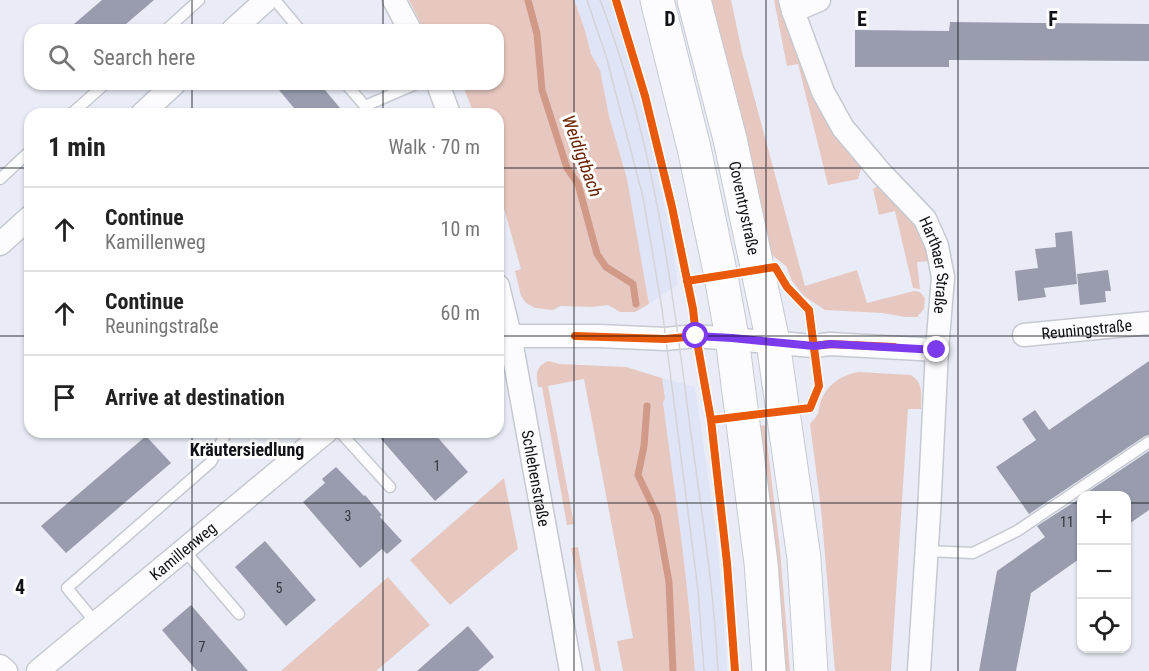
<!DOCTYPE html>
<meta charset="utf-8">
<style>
body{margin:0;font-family:"Roboto Condensed",sans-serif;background:#f2f2f2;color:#222}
.controls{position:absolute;right:18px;bottom:18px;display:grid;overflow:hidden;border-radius:12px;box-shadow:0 2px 4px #0004}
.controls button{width:54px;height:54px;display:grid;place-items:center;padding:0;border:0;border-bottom:2px solid #e0e0e0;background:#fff;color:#222;font:30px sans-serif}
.stop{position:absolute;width:18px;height:18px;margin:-14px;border:4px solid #7c3aed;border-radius:50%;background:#fff}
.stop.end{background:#7c3aed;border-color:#fff;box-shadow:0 2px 6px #0008}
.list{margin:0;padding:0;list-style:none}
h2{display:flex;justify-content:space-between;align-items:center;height:78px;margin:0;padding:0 24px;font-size:26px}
h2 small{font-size:20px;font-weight:400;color:#767676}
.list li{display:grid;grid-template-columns:39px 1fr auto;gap:18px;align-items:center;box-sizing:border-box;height:84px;padding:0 24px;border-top:2px solid #e0e0e0}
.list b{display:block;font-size:22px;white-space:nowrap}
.list p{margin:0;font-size:20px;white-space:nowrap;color:#767676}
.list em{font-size:20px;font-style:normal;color:#767676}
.icon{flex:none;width:33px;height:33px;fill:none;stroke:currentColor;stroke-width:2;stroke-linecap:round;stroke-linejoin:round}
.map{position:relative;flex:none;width:1149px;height:671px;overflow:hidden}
.search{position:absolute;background:#fff;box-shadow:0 2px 4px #0004;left:24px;top:24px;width:480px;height:66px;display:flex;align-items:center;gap:15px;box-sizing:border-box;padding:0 21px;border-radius:18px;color:#767676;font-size:22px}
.panel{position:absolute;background:#fff;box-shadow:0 2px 4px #0004;left:24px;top:108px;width:480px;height:330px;border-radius:18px}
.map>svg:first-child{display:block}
</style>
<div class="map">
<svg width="1149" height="671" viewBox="0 0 1149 671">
<rect width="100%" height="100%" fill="#e9ecf6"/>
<path fill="#dfe4f7" d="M574 0H613L641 98 672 240 678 284 649 304 627 179 609 116 600 70 591 54 584 27Z
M662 378 695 387 715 524 722 593 727 671H695L692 627 663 403 665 398Z"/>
<path fill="#e7c8c1" d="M409 0H574L584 27 591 54 600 70 609 116 627 179 649 304 635 312H620L608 305 593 307 560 306 553 310 535 308 526 303 521 296 515 271 521 269 498 187V114H474L462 84H498V30H424Z
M709 0H731L742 52 805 286 857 270 867 303 914 291 920 292 925 298 924 309 917 317H905L882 313 825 310 804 296 792 281 786 266 768 252Z
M774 0H779L806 76 862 166 858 179 828 185 798 64 787 66Z
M879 185 915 224 931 261 917 262 920 289 913 288 895 211 879 215 873 189Z
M548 361 560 364 626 367 662 378 665 398 663 403C675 492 688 581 695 671H623L617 641 633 638 584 379 548 386 574 524 567 525 542 387H538C536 374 535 367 548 361Z
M858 372 911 375C924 383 921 395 921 409H908L891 671H835L821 509 810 424C812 421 817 417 818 413 819 410 819 407 820 404 826 385 840 376 858 372Z
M765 425 780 550 790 671H782L756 427Z
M504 478 518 549 450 605 410 560Z
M578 547 601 671H595L571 548Z
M388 577 430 625 376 671H281Z"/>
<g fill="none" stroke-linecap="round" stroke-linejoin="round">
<path stroke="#d09988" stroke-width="7" d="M528 0 537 34 542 90 567 168 578 184 597 254 606 267 633 284 636 304
M647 406 644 446 638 475 657 515 669 582 673 671"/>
</g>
<path fill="#989cad" d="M102 0H154L119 30H67Z
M950 22 1149 24V61L949 60V67H855V30L949 31Z
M274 84H320L345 114H299Z
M1072 231 1077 284 1044 288 1046 297 1018 301 1015 271 1038 268 1035 249 1056 247 1055 233Z
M1108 270 1111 291H1105L1106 302 1080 305 1077 274Z
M1149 361V435L1145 436 1029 514 996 467 1036 440 1022 419 1035 410 1049 430Z
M375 432H433L468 472 435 501Z
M146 436 171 463 66 553 41 526Z
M1149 451V510L1126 526V495H1083Z
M336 467 364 496 365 495 382 515 380 517 402 541 387 554 382 549 360 568 303 502 325 483 322 479Z
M1082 497V557L1031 593 1016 671H979L997 571 1045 537 1037 526Z
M265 541 316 600 286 626 235 567Z
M191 605 216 634 248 671H197L162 630Z
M468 626 494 657 478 671H417Z"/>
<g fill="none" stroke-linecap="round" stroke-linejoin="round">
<defs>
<path id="service" d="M275 0 300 30
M166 30 199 0
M346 84 365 106 416 84
M71 114 105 84
M0 179 30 151
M340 432 390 487
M184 550 239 614
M926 551 973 553 1017 531 1149 442
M96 623 67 588 211 462 225 435 228 432"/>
<g id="minor">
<path d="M394 0 410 30"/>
<path d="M790 0 793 11 819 0"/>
<path id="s1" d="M793 11 823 92 843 128 881 173 925 219 937 246 943 277 937 350 929 513 919 671"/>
<path d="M233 30 266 0"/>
<path d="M438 84 449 114"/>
<path d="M142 114 174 84"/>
<path d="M0 244 30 217"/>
<path id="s2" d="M498 286 510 335 571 671"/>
<path id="s3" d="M1024 335 1149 323"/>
<path d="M498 336H599L665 339 696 336 814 346 830 344 937 350"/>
<path d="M0 666 6 671"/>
<path id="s4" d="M38 671 326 432"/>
</g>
<path id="primary" d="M732 338 761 563 769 671
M773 342 804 558 811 671"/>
<g id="trunk">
<path d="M657 0 694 148 721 276 732 338"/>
<path id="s5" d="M694 0 730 139 773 342"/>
</g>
</defs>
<use href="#service" stroke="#c6c9d1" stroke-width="13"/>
<use href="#minor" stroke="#c6c9d1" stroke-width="25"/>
<use href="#primary" stroke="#c6c9d1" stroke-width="35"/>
<use href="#trunk" stroke="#c6c9d1" stroke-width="35"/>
<use href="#service" stroke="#fcfcfe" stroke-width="10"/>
<use href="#minor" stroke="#fcfcfe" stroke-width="22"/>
<use href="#primary" stroke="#fcfcfe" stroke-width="33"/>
<use href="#trunk" stroke="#fcfcfe" stroke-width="33"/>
<path stroke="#d4d4d7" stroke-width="1.5" d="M587 0 606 56 643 197 662 309 698 590 704 671
M600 0C653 136 672 283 690 427 701 508 714 589 718 671"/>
<defs>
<path id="cycleway" d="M616 0 645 96 672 207 693 309 696 336 711 420 727 563 735 671
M687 281 775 267 787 287 809 310 819 386 810 408 711 420
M575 336 665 339 696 336
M814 346 830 344 894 347"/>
</defs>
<use href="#cycleway" stroke="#fff" stroke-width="11"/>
<use href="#cycleway" stroke="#e8590c" stroke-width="8"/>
</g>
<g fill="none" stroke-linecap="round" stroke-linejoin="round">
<path stroke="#7c3aed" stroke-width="8" d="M696 336 732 338 814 346 831 344 937 350"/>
</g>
<path fill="none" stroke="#111218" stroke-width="1.5" stroke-opacity="0.55" d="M192 0V30M383 0V30M574 0V671M766 0V671M958 0V671M192 84V114M383 84V114M0 168H30M498 168H1149M0 336H30M498 336H1149M192 432V671M383 432V671M0 503H1082M1126 503H1149"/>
<g text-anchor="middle" stroke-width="6" stroke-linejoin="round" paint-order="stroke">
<g font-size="14" fill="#33343d">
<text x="437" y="471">1</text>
<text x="348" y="521">3</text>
<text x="1067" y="527">11</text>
<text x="279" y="593">5</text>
<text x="202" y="652">7</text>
</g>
<g font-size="16" fill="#111218" stroke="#fff">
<text dy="6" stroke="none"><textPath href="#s5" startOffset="214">Coventrystraße</textPath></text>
<text dy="6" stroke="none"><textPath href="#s1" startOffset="298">Harthaer Straße</textPath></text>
<text dy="6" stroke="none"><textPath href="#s3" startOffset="63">Reuningstraße</textPath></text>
<text dy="6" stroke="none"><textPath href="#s2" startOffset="196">Schlehenstraße</textPath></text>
<text dy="6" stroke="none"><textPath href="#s4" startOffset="188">Kamillenweg</textPath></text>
</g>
<g font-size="18" font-style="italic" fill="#6a2101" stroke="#fff">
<text transform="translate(582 156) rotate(70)" y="6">Weidigtbach</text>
</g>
<g font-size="18" font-weight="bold" fill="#111218" stroke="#fff">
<text x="247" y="456">Kräutersiedlung</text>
</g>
</g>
<g font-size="20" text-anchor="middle" font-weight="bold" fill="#111218" stroke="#fff" stroke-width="6" stroke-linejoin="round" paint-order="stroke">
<text x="670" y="26">D</text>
<text x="862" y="26">E</text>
<text x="1053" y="26">F</text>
<text x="20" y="594">4</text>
</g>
</svg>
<div class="controls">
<button>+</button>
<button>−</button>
<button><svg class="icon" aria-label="locate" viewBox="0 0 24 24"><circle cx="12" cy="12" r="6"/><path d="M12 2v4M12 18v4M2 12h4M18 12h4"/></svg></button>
</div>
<div class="stop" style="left:696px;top:336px"></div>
<div class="stop end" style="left:937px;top:350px"></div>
<div class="search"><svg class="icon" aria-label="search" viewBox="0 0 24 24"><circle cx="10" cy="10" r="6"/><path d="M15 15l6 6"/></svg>Search here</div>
<section class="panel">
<h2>1 min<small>Walk · 70 m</small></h2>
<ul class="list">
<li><svg class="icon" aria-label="ahead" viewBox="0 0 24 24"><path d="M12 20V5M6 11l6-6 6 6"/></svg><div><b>Continue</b><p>Kamillenweg</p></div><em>10 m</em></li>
<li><svg class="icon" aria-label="ahead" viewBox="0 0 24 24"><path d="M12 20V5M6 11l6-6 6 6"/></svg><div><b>Continue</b><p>Reuningstraße</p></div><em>60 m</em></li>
<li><svg class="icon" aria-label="arrive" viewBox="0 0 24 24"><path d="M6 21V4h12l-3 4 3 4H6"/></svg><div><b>Arrive at destination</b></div></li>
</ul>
</section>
</div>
